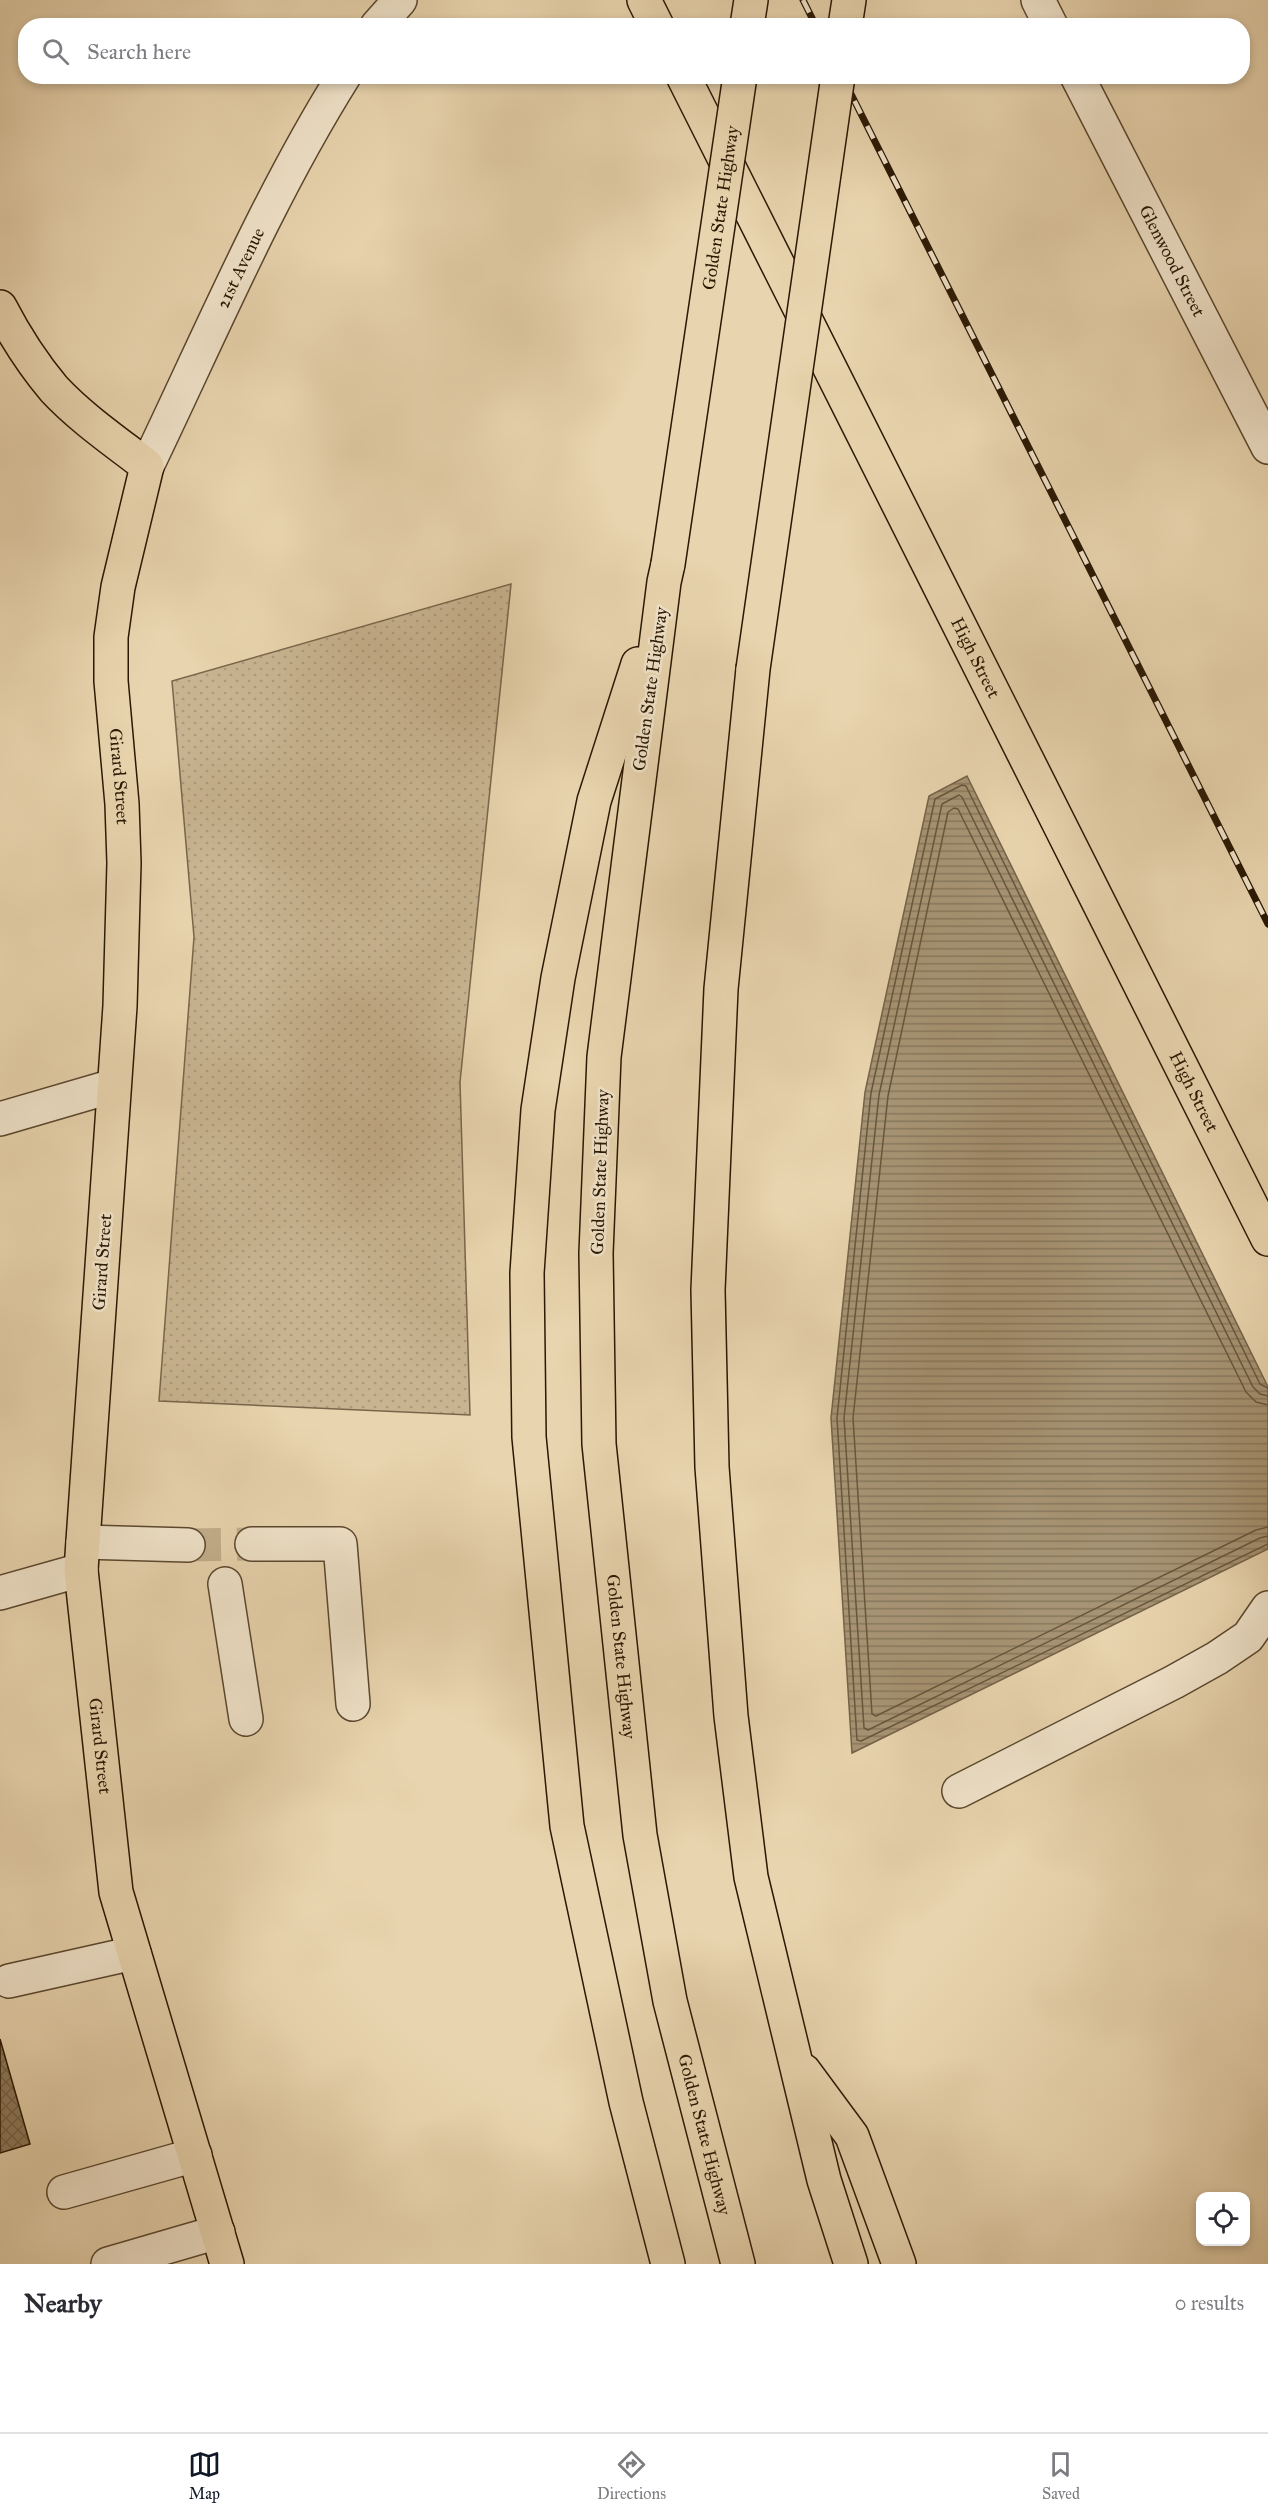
<!DOCTYPE html>
<style>
body{margin:0;font-family:"IM FELL Great Primer",serif;background:#f2f2f3;color:#2b2b33}
.controls{position:absolute;right:18px;bottom:18px;display:grid;overflow:hidden;border-radius:12px;box-shadow:0 3px 9px #0003}
.controls button{width:54px;height:54px;display:grid;place-items:center;padding:0;border:0;border-bottom:2px solid #e1e1e2;background:#fff;color:#2b2b33;font:30px sans-serif}
.list{margin:0;padding:0;list-style:none}
h2{display:flex;justify-content:space-between;align-items:center;height:78px;margin:0;padding:0 24px;font-size:26px}
h2 small{font-size:20px;font-weight:400;color:#7c7c81}
.icon{flex:none;width:33px;height:33px;fill:none;stroke:currentColor;stroke-width:2;stroke-linecap:round;stroke-linejoin:round}
.map{position:relative;flex:none;width:1268px;height:2264px;overflow:hidden}
.search{position:absolute;background:#fff;box-shadow:0 3px 9px #0003;left:18px;right:18px;top:18px;height:66px;display:flex;align-items:center;gap:15px;box-sizing:border-box;padding:0 21px;border-radius:24px;color:#7c7c81;font-size:22px}
.sheet{height:168px;background:#fff}
nav{display:flex;justify-content:space-around;align-items:center;box-sizing:border-box;height:84px;border-top:2px solid #e1e1e2;background:#fff;font-size:16px;color:#7c7c81}
nav a{display:grid;justify-items:center;gap:3px}
nav .on{color:#111827}
.map>svg:first-child{display:block}
</style>
<div class="map">
<svg width="1268" height="2264" viewBox="0 0 1268 2264">
<defs>
<pattern id="grass-dots" width="8" height="8" patternUnits="userSpaceOnUse" patternTransform="scale(1.5)"><rect width="8" height="8" fill="#c8b491"/><path d="M2 2h.1M6 6h.1" fill="none" stroke="#ac9a7b" stroke-width="1.8" stroke-linecap="round"/></pattern>
<pattern id="water-rules" width="6" height="5" patternUnits="userSpaceOnUse" patternTransform="scale(1.5)"><rect width="6" height="5" fill="#a79474"/><path d="M0 2.5h6" fill="none" stroke="#88785d"/></pattern>
<pattern id="building-cross-hatch" width="8" height="8" patternUnits="userSpaceOnUse" patternTransform="scale(1.5)"><rect width="8" height="8" fill="#8d7a5c"/><path d="M0 0l8 8M0 8l8-8" fill="none" stroke="#73634a"/></pattern>
</defs>
<rect width="100%" height="100%" fill="#e8d4ae"/>
<filter id="stains"><feTurbulence type="fractalNoise" baseFrequency=".00333" numOctaves="4"/><feColorMatrix values="0 0 0 0 .2 0 0 0 0 .09 0 0 0 0 .02 0 0 0 .5 -.17"/></filter>
<radialGradient id="worn" r=".72"><stop offset=".6" stop-color="#630" stop-opacity="0"/><stop offset="1" stop-color="#630" stop-opacity=".3"/></radialGradient>
<path fill="url(#grass-dots)" stroke="#79664a" stroke-width="1.5" d="M511 584 460 1082 470 1415 159 1401 194 937 172 681Z"/>
<path fill="url(#water-rules)" stroke="#756247" stroke-width="1.5" d="M967 776 1268 1387V1549L852 1753 831 1418 865 1092 929 796Z"/>
<g fill="none" stroke-linecap="round" stroke-linejoin="round">
<path stroke="#68563c" stroke-width="1.5" d="M1268 1388 1260 1384 966 786 962 785 935 799 871 1093 837 1418 857 1740 861 1741 1268 1544
M1268 1396 1260 1394 1253 1387 962 797 959 795 942 804 879 1095 844 1418 864 1728 868 1730 1260 1538 1268 1536
M1268 1405 1256 1402 1246 1392 958 809 954 808 948 812 888 1096 853 1418 872 1714 876 1716 1256 1530 1268 1527"/>
</g>
<path fill="url(#building-cross-hatch)" stroke="#2a1803" stroke-width="1.5" d="M0 2039 30 2144 0 2153Z"/>
<g fill="none" stroke-linecap="round" stroke-linejoin="round">
<path stroke="#c2ae8c" stroke-width="33" stroke-dasharray="33 16" stroke-linecap="butt" d="M188 1545 252 1544"/>
<defs>
<g id="minor">
<path d="M1038 0 1051 26"/>
<path d="M377 26 400 0"/>
<path id="s1" d="M1077 76 1268 447"/>
<path id="s2" d="M147 466C209 337 268 197 344 76"/>
<path d="M0 1119 113 1086"/>
<path d="M83 1542 188 1545"/>
<path d="M252 1544H340L353 1704"/>
<path d="M225 1584 246 1719"/>
<path d="M0 1593 81 1570"/>
<path d="M959 1791 1174 1682 1217 1658 1248 1637 1268 1608"/>
<path d="M9 1981 134 1953"/>
<path d="M64 2192 195 2155"/>
<path d="M108 2264 218 2232"/>
</g>
<g id="major">
<path d="M644 0 657 26"/>
<path id="s3" d="M683 76 1268 1239"/>
<path id="s4" d="M0 307C15 336 33 364 54 389 81 418 116 442 147 466L118 587 111 637V681L122 804 124 863 120 1006 81 1570 116 1892 227 2264"/>
</g>
<g id="highway">
<path d="M747 26 751 0"/>
<path d="M845 26 849 0"/>
<path id="s5" d="M668 564 664 582 604 1057 596 1253 599 1444 640 1835 670 2001 738 2264"/>
<path d="M638 664 594 801 558 978 538 1110 527 1273 529 1437 567 1826 626 2102 668 2264"/>
<path d="M753 669 721 989 708 1290 712 1467 731 1716 751 1877 824 2180 851 2264"/>
<path d="M804 2071 852 2136 899 2264"/>
</g>
</defs>
<use href="#minor" stroke="#5a472e" stroke-width="36"/>
<use href="#major" stroke="#2a1803" stroke-width="36"/>
<use href="#highway" stroke="#2a1803" stroke-width="36"/>
<use href="#minor" stroke="#f0e3ca" stroke-width="33"/>
<use href="#major" stroke="#e8d4ae" stroke-width="33"/>
<use href="#highway" stroke="#e8d4ae" stroke-width="33"/>
<defs>
<path id="rail" d="M803 0 816 26
M842 76 1268 924"/>
</defs>
<use href="#rail" stroke="#2a1803" stroke-width="7"/>
<use href="#rail" stroke="#f0e3ca" stroke-width="4.5" stroke-dasharray="14" stroke-linecap="butt"/>
<defs>
<g id="highway-bridge">
<path id="s6" d="M668 564 740 76"/>
<path d="M753 669 838 76"/>
</g>
</defs>
<use href="#highway-bridge" stroke="#2a1803" stroke-width="36" stroke-linecap="butt"/>
<use href="#highway-bridge" stroke="#e8d4ae" stroke-width="33"/>
</g>
<g text-anchor="middle" stroke-width="5" stroke-linejoin="round" paint-order="stroke">
<g font-size="18" fill="#2a1803" stroke="#f0e3ca">
<text dy="6" stroke="none"><textPath href="#s6" startOffset="360">Golden State Highway</textPath></text>
<text dy="6" stroke="none"><textPath href="#s1" startOffset="208">Glenwood Street</textPath></text>
<text dy="6" stroke="none"><textPath href="#s2" startOffset="219">21st Avenue</textPath></text>
<text dy="6" stroke="none"><textPath href="#s3" startOffset="651">High Street</textPath></text>
<text transform="translate(650 689) rotate(-82)" y="6">Golden State Highway</text>
<text dy="6" stroke="none"><textPath href="#s4" startOffset="534">Girard Street</textPath></text>
<text dy="6" stroke="none"><textPath href="#s3" startOffset="1137">High Street</textPath></text>
<text transform="translate(600 1172) rotate(-88)" y="6">Golden State Highway</text>
<text transform="translate(102 1262) rotate(-86)" y="6">Girard Street</text>
<text dy="6" stroke="none"><textPath href="#s5" startOffset="1098">Golden State Highway</textPath></text>
<text dy="6" stroke="none"><textPath href="#s4" startOffset="1506">Girard Street</textPath></text>
<text dy="6" stroke="none"><textPath href="#s5" startOffset="1584">Golden State Highway</textPath></text>
</g>
</g>
<rect width="100%" height="100%" filter="url(#stains)"/>
<rect width="100%" height="100%" fill="url(#worn)"/>
</svg>
<div class="controls">
<button><svg class="icon" aria-label="locate" viewBox="0 0 24 24"><circle cx="12" cy="12" r="6"/><path d="M12 2v4M12 18v4M2 12h4M18 12h4"/></svg></button>
</div>
<div class="search"><svg class="icon" aria-label="search" viewBox="0 0 24 24"><circle cx="10" cy="10" r="6"/><path d="M15 15l6 6"/></svg>Search here</div>
</div>
<section class="sheet">
<h2>Nearby<small>0 results</small></h2>
<ul class="list">
</ul>
</section>
<nav>
<a class="on"><svg class="icon" aria-label="map" viewBox="0 0 24 24"><path d="M3 6l6-2 6 2 6-2v14l-6 2-6-2-6 2zM9 4v14M15 6v14"/></svg>Map</a>
<a><svg class="icon" aria-label="directions" viewBox="0 0 24 24"><path d="M12 3l9 9-9 9-9-9zM9 14v-3h6M13 9l2 2-2 2"/></svg>Directions</a>
<a><svg class="icon" aria-label="saved" viewBox="0 0 24 24"><path d="M7 4h10v16l-5-4-5 4z"/></svg>Saved</a>
</nav>
